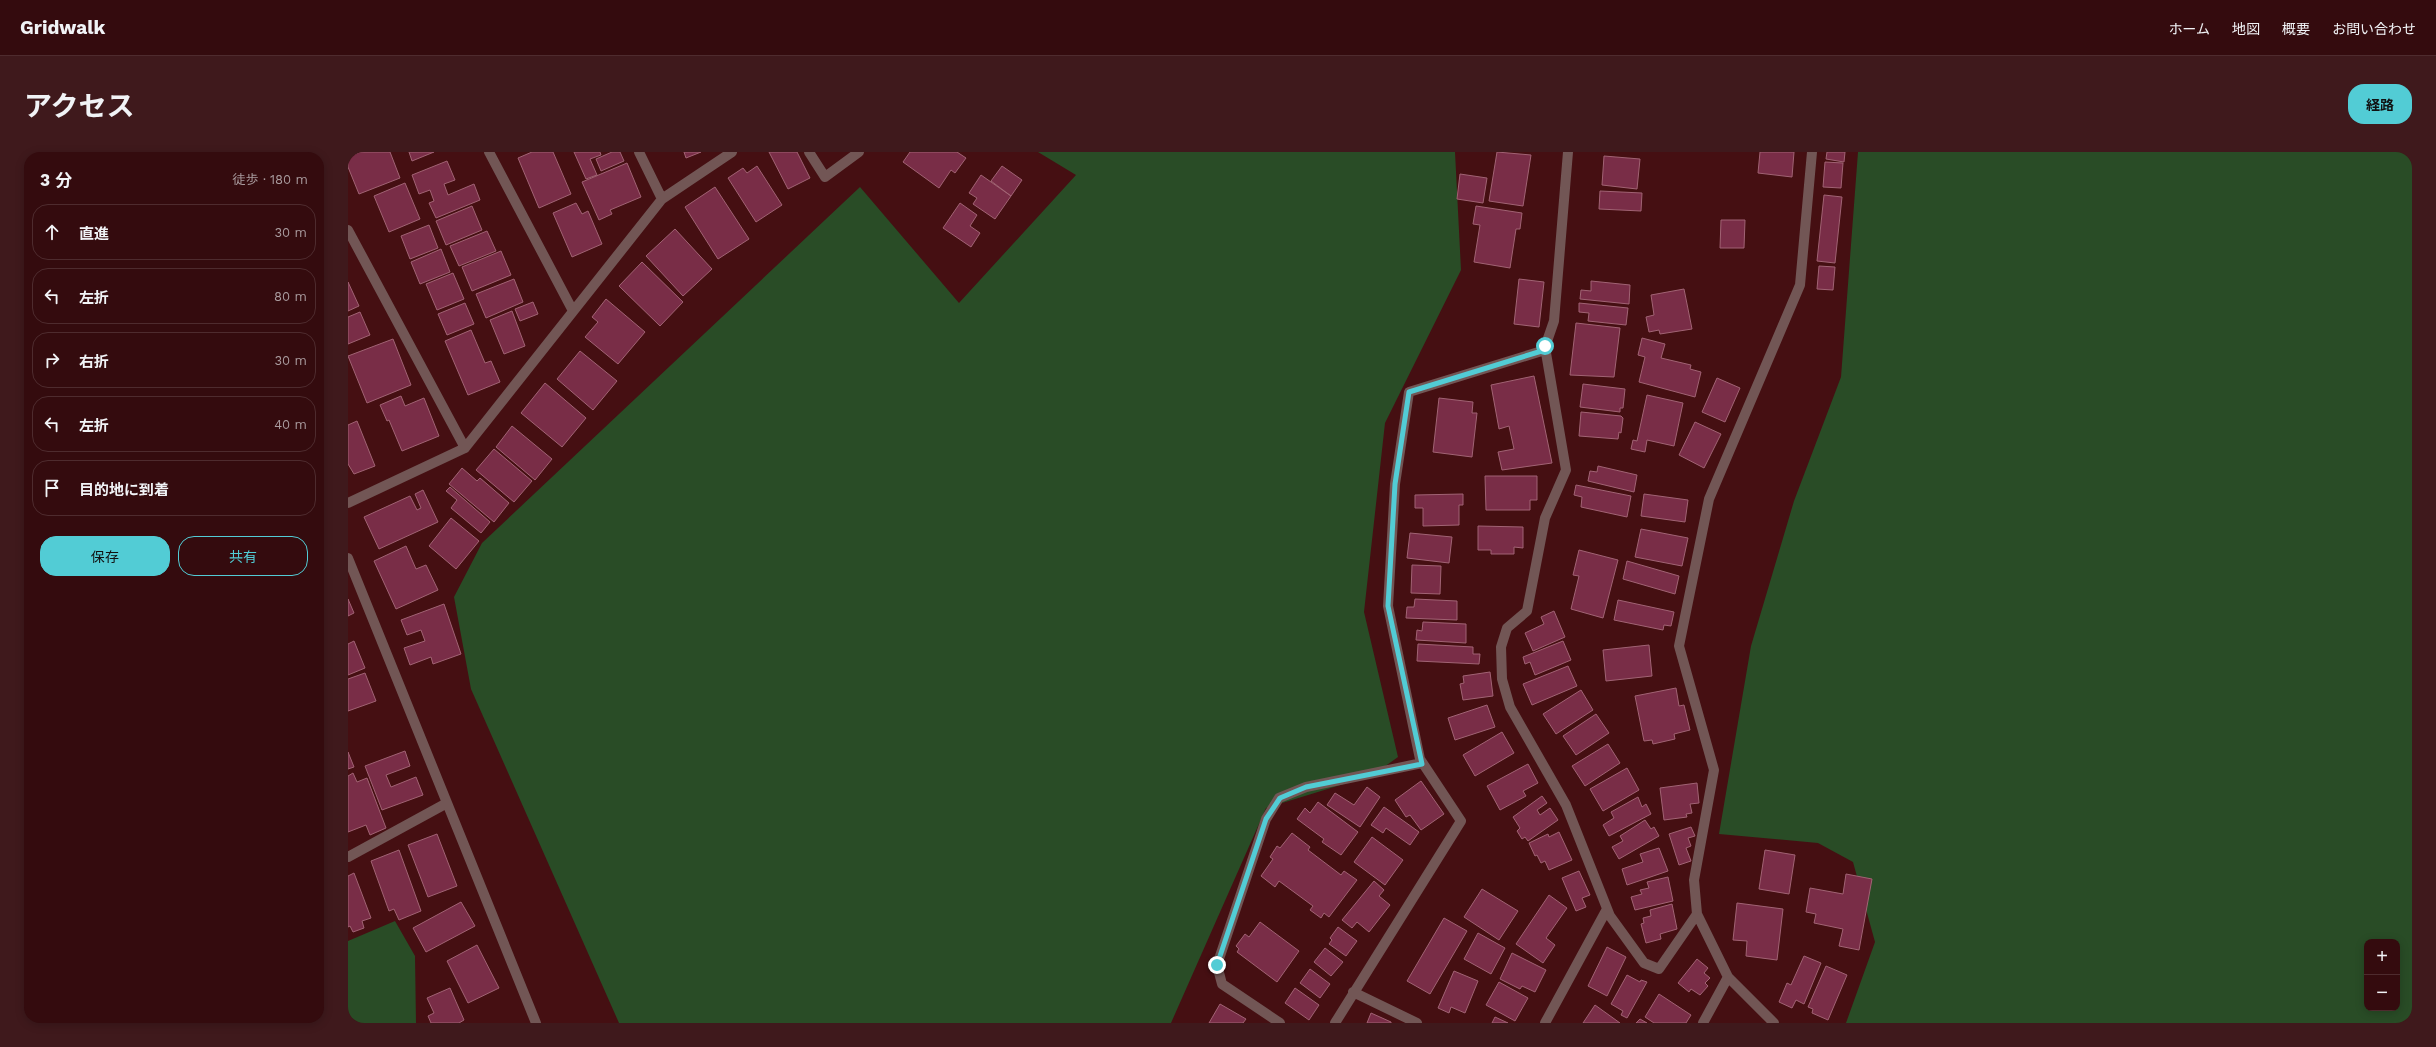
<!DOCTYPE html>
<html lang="ja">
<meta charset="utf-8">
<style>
body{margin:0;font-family:"Work Sans","Noto Sans JP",sans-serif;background:#3f191c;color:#f1f3f6}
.controls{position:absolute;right:12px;bottom:12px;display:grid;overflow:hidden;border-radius:8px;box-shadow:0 2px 10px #0003}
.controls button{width:36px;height:36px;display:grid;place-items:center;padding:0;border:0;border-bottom:1px solid #4e2b2e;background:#340b0e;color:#f1f3f6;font:20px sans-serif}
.stop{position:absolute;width:12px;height:12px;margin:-9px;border:3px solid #52ccd5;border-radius:50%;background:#fff}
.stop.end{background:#52ccd5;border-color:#fff;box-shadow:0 1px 4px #0008}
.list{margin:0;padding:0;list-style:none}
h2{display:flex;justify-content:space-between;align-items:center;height:52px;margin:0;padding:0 16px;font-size:17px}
h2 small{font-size:13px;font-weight:400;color:#a99b9e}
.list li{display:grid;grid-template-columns:26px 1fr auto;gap:12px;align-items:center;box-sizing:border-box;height:56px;margin:0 8px 8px;padding:0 8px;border:1px solid #4e2b2e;border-radius:16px}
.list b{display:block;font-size:15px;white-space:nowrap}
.list em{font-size:13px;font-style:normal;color:#a99b9e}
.actions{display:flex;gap:8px;padding:12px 16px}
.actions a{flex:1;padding:9px 0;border:1px solid #52ccd5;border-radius:16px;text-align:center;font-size:14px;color:#52ccd5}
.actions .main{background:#52ccd5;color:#111}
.icon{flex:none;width:22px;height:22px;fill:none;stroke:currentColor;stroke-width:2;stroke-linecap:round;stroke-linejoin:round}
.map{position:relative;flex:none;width:2064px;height:871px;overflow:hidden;border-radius:16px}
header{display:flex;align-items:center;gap:24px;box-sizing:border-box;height:56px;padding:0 20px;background:#340b0e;border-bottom:1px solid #4e2b2e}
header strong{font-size:19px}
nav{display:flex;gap:22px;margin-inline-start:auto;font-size:14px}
.intro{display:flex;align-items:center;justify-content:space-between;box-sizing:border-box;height:96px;padding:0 24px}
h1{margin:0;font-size:28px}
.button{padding:10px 18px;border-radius:16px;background:#52ccd5;color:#111;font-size:14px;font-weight:700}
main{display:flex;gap:24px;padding:0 24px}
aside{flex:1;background:#340b0e;border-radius:16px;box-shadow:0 2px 10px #0003}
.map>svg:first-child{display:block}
</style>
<header>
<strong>Gridwalk</strong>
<nav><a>ホーム</a><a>地図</a><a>概要</a><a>お問い合わせ</a></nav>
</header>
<div class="intro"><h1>アクセス</h1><a class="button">経路</a></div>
<main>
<aside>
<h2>3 分<small>徒歩 · 180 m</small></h2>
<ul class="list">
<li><svg class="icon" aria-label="ahead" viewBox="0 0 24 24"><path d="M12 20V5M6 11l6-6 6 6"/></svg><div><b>直進</b></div><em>30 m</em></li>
<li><svg class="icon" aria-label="left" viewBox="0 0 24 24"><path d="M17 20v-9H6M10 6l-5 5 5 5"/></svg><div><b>左折</b></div><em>80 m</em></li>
<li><svg class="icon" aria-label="right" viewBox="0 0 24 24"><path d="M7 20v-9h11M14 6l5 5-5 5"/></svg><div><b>右折</b></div><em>30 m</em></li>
<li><svg class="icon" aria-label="left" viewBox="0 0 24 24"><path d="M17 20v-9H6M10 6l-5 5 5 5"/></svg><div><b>左折</b></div><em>40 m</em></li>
<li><svg class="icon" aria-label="arrive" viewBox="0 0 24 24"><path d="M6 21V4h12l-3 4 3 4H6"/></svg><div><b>目的地に到着</b></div></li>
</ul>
<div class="actions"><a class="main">保存</a><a>共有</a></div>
</aside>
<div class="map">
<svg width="2064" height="871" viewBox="0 0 2064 871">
<rect width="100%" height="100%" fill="#450f12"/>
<path fill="#294c26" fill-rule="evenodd" d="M690 0H1107L1113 118 1037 271 1016 460 1050 605 1025 623 918 656 823 871H271L123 537 106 445 134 391 512 35 611 151 728 23Z
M1510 0H2064V871H1498L1527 790 1505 710 1470 691 1371 682 1403 494 1446 349 1493 225ZM2019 790H2049V856H2019Z
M47 769 67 804 68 871H0V789Z"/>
<path fill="#792d47" stroke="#a16374" d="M12 0H42L52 26 11 42 0 15V5Z
M61 0H86L64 9Z
M184 0H205L223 42 191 56 170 6Z
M226 0H252L253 3 242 7 249 23 238 27Z
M264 0H272L276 9 253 19 248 7Z
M336 0H353L338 6Z
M421 0H449L462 26 440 37Z
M562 0H609L618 6 607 21 603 18 591 36 555 10Z
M1149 0 1183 3 1175 54 1141 49Z
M1412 0H1446L1444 25 1410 21Z
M1479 0H1497L1496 10 1478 7Z
M1256 4 1292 7 1289 37 1254 33Z
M99 9 107 28 96 32 100 43 126 32 132 48 88 66 81 51 86 49 82 38 71 42 64 23Z
M1477 10 1495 11 1493 36 1475 35Z
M279 11 293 45 262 58 264 62 251 68 234 30Z
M409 14 434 53 408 70 380 26 395 16 399 21Z
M654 14 674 28 663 44 643 29Z
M1112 22 1139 26 1135 51 1109 47Z
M633 23 663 44 647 67 625 52 629 46 621 41Z
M57 31 72 67 41 80 26 44Z
M367 35 401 87 370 107 337 55Z
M1252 39 1294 41 1293 59 1251 57Z
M1476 43 1494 45 1487 111 1469 109Z
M228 51 234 62 240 59 254 92 224 105 205 61Z
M612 51 629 63 622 74 632 81 623 95 595 76Z
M124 54 134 78 98 93 88 69Z
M1128 54 1174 61 1172 77H1168L1162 116 1126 110 1132 73 1125 72Z
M1373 68H1397L1396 96H1372Z
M81 73 90 96 62 107 53 84Z
M327 77 364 117 335 144 298 104Z
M139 79 148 99 111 114 102 94Z
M93 97 102 120 72 132 63 110Z
M153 99 163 123 124 139 114 115Z
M294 110 335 150 312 174 271 134Z
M1471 114 1487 115 1485 138 1469 137Z
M105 121 116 147 89 158 78 132Z
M166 127 175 150 138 166 128 142Z
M1171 127 1196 130 1191 175 1166 172Z
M1243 129 1282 133 1281 152 1232 147 1233 138 1243 139Z
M0 130 11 154 0 159Z
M1336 137 1344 177 1312 182 1311 178 1301 180 1298 165 1306 163 1303 143Z
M258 147 297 180 270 212 237 185 250 170 244 165Z
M185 150 190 162 172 169 167 157Z
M117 151 126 172 99 183 90 162Z
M1231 151 1280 156 1278 173 1240 169 1241 161 1231 160Z
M164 159 177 194 156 202 142 168Z
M12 160 22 183 0 192V165Z
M1228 171 1272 176 1266 225 1222 223Z
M123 178 137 211 143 209 152 230 120 243 97 189Z
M1294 186 1317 192 1313 206 1343 213 1342 217 1353 220 1347 245 1291 230 1297 205 1290 203Z
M45 187 63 233 19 251 0 204Z
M232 199 269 229 245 258 209 227Z
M1186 224 1204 311 1154 318 1150 300 1166 297 1161 274 1151 277 1143 233Z
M1369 226 1392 236 1377 270 1354 260Z
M197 231 238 266 214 295 173 261Z
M1235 232 1277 237 1275 256H1272V260L1232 255Z
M1299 243 1335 251 1326 294 1299 288 1297 300 1283 297 1285 288 1289 289Z
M53 244 57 254 76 246 91 284 54 299 41 268 39 269 32 253Z
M1091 246 1125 250 1124 261H1129L1124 305 1085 300Z
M1233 260 1273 264 1275 266 1273 281 1271 280 1270 287 1231 284Z
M9 269 27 314 6 322 0 312V273Z
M1347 270 1373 282 1356 316 1331 303Z
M164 274 204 307 187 328 148 295Z
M146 297 184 329 166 350 128 318Z
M1250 314 1289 323 1286 340 1240 329 1242 319 1249 320Z
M114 316 129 329 132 326 161 351 146 370 101 332Z
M1137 324H1189V348H1182V358H1138Z
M1228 333 1283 344 1279 365 1233 355 1234 345 1226 343Z
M102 335 142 370 133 381 103 356 109 348 98 339Z
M75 338 90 370 31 397 16 365 62 344 69 358 73 356 67 342Z
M1115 342V353H1111V373L1075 374V356H1067V343Z
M1296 342 1340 348 1337 370 1293 364Z
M103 366 131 389 108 417 81 394Z
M1130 374 1175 375V396L1166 395V402H1143V398H1130Z
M1293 377 1340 386 1334 414 1287 405Z
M1062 381 1104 385 1101 411 1059 406Z
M58 394 68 417 78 413 90 438 48 457 26 409Z
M1231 398 1270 408 1255 466 1223 457 1231 424 1225 423Z
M1279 409 1331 424 1327 442 1275 427Z
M1064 413 1093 414 1092 442 1063 441Z
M0 447 6 461 0 464Z
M1067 447 1109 449V468L1058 466 1059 455H1066Z
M1270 448 1326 460 1323 474 1316 473 1315 478 1266 468Z
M96 452 113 502 85 512 83 505 62 513 56 496 77 489 73 478 59 483 53 468Z
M1206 459 1217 485 1185 499 1177 481 1196 472 1193 465Z
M1075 470 1118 472V491L1068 488 1069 478 1074 479Z
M6 489 17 516 0 523V492Z
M1215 489 1223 508 1187 523 1182 510 1177 512 1175 505Z
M1070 492 1125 495V502H1132L1131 512 1069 509Z
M1301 493 1304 524 1258 529 1255 498Z
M1220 514 1229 534 1184 553 1175 532Z
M1142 520 1145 544 1115 548 1112 532 1116 531 1115 524Z
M17 521 28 549 0 559V527Z
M1328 536 1331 554 1336 553 1342 578 1326 582 1327 587 1305 592 1304 588 1296 589 1287 544Z
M1233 538 1245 558 1208 582 1195 562Z
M1139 553 1147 575 1107 588 1100 566Z
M1248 562 1261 581 1228 603 1215 584Z
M1154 580 1166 601 1127 624 1115 603Z
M1260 592 1272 611 1237 634 1224 614Z
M57 599 62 614 38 623 43 635 68 625 75 643 34 658 17 614Z
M0 600 6 615 0 617Z
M1180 612 1190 631 1175 639 1178 644 1152 658 1139 634Z
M1279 616 1291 638 1255 659 1242 637Z
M5 621 9 630 19 626 38 676 22 683 18 673 0 680V624Z
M1073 629 1096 662 1073 678 1062 663 1058 665 1047 648Z
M1349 631 1351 651 1342 652 1344 661 1338 662 1339 665 1316 668 1312 636Z
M1019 635 1032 645 1012 675 979 653 987 641 1006 653Z
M1194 644 1199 651 1189 658 1192 663 1202 656 1210 668 1180 689 1177 685 1174 687 1169 679 1172 676 1165 665Z
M1290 645 1294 655 1298 652 1303 662 1261 684 1255 673 1266 666 1263 660Z
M970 650 1010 680 993 703 974 690 976 687 949 667 957 656 962 661Z
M1036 655 1071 680 1062 693 1038 676 1035 681 1023 673Z
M1297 668 1303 677 1306 675 1311 684 1271 707 1264 695 1275 689 1272 684Z
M1343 675 1347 684 1340 686 1343 694 1338 696 1343 709 1331 713 1321 682Z
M1211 680 1224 708 1201 718 1197 709 1193 711 1189 703 1187 704 1181 691 1200 682 1201 685Z
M944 681 962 695 960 698 993 723 996 719 1009 728 981 765 976 761 973 766 962 758 965 754 931 729 927 735 913 724 925 707 922 705 929 694 932 696Z
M89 682 109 734 80 745 60 693Z
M1024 685 1055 708 1037 733 1006 710Z
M1311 696 1320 719 1279 733 1274 717 1295 710 1292 702Z
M51 698 73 759 51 768 46 757 41 759 23 709Z
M1417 698 1447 703 1441 742 1411 737Z
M1231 719 1242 743 1234 746 1238 755 1228 759 1214 726Z
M6 721 23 766 14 769 16 776 5 780 2 774 0 775V724Z
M1498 722 1524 727 1511 798 1491 794 1495 777 1466 771 1468 762 1458 760 1462 736 1495 742Z
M1320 725 1325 749 1287 758 1283 745 1294 742 1292 738 1301 736 1299 730Z
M1026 729 1036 738 1031 744 1042 753 1021 780 1009 770 1004 776 994 768Z
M1134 737 1170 759 1151 788 1116 765Z
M1201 743 1219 756 1198 786 1207 793 1195 811 1168 792Z
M113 750 127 774 78 800 65 776Z
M1389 751 1435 757 1429 808 1398 804 1399 789 1385 788Z
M1324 752 1329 777 1312 782 1313 787 1298 791 1293 772 1296 771 1295 766 1303 764 1302 758Z
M1096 766 1119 779 1082 842 1059 829Z
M912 770 951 799 929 830 889 800 891 797 888 794 897 782 901 785Z
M990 775 1009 789 998 804 981 792 984 788 982 786Z
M1130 781 1157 796 1143 822 1116 807Z
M129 793 151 836 120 851 99 809Z
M1259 795 1278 805 1259 844 1240 834Z
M977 796 995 810 983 824 966 810Z
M1164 801 1198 818 1187 840 1174 834 1172 837 1152 827Z
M1456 804 1473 811 1456 852 1448 848 1444 856 1431 850 1439 831 1443 833Z
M1349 807 1360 816 1356 821 1362 826 1357 831 1360 834 1352 843 1343 837 1341 840 1330 831Z
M1478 814 1499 823 1480 868 1464 861 1465 857 1460 855Z
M962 817 982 832 972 846 952 831Z
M1106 819 1130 829 1117 861 1103 855 1101 861 1090 856Z
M1279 823 1292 830 1293 828 1299 830 1279 866 1273 863 1275 859 1263 852Z
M1151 830 1180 846 1167 869 1138 853Z
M102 836 116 868 111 871H83L80 864 86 861 79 846Z
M947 836 971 853 961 868 937 851Z
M1311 842 1343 863 1338 871H1306L1297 865Z
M872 852 898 867 895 871H861Z
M1247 853 1272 871H1235Z
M1023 861 1043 870V871H1019Z
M1147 865 1160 871H1144Z
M1292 867 1299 871H1288Z"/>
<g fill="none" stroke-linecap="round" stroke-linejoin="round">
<path stroke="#725655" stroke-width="10" d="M141 0 225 159
M291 0 314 47
M461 0 477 25 511 0
M1220 0 1206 169 1197 195 1218 318 1197 366 1179 459 1159 476 1153 495 1154 527 1162 555 1218 653 1262 764 1296 811 1311 817 1349 762
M0 78 117 296
M0 351 117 296 314 47 384 0
M0 406 188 871
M0 705 99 651
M1005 840 1069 871
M932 871 874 832 869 813 918 667 931 646 958 635 1074 611
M987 871 1113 669 1072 607 1040 454 1047 332 1061 240 1197 198
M1197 871 1259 757
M1355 871 1380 825
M1426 871 1380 825 1349 762 1346 728 1366 618 1331 494 1361 347 1452 133 1464 0"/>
</g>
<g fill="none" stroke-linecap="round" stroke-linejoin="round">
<path stroke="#52ccd5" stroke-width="5" d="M869 813 918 667 932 646 958 635 1074 612 1040 454 1047 332 1061 240 1197 198V194"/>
</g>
</svg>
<div class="controls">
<button>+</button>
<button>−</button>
</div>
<div class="stop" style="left:1197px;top:194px"></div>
<div class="stop end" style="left:869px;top:813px"></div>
</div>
</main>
